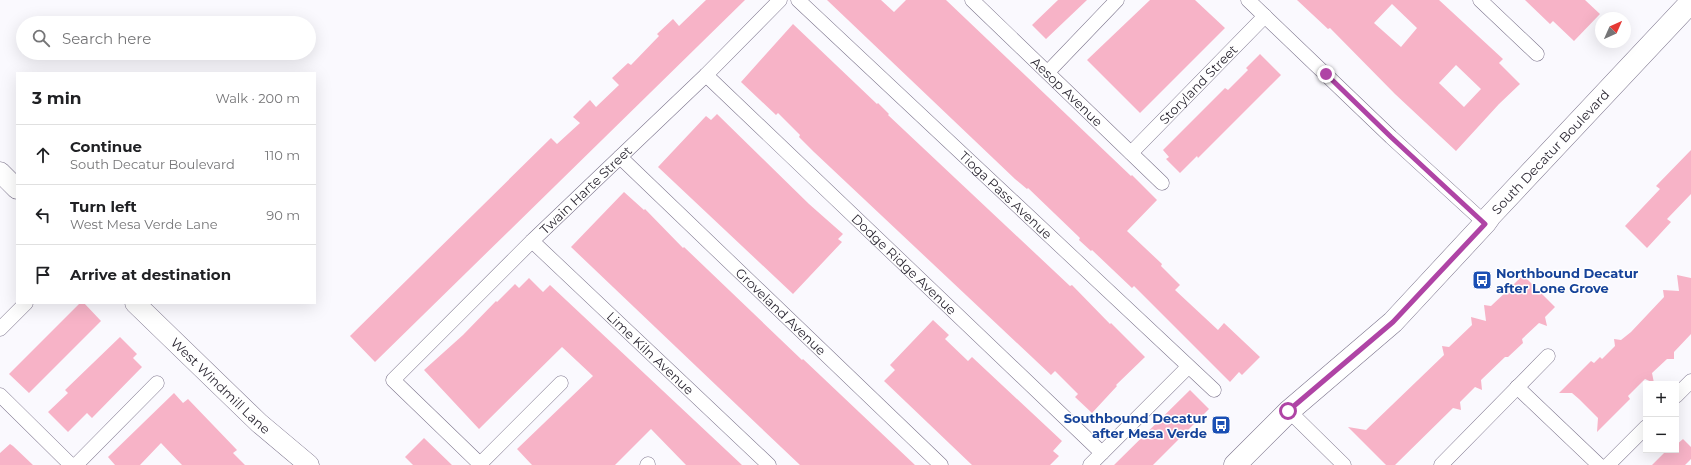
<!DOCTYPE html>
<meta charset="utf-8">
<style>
body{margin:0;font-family:Montserrat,sans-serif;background:#f6f6f6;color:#202124}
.controls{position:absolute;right:12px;bottom:12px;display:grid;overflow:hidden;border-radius:0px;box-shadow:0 4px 16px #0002}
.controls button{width:36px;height:36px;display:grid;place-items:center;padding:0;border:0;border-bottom:1px solid #e0e0e0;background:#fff;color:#202124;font:20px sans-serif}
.compass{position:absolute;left:1595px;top:12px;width:36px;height:36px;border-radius:50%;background:#fff;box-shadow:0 4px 16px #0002;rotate:45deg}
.stop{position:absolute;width:12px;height:12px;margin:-9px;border:3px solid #af44a5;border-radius:50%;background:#fff}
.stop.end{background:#af44a5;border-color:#fff;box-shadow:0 1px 4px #0008}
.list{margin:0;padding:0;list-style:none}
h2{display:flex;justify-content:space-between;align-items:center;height:52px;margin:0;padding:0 16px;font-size:17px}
h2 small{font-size:13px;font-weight:400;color:#757577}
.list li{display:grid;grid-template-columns:26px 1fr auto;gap:12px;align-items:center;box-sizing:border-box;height:60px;padding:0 16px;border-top:1px solid #e0e0e0}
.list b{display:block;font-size:15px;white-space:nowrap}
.list p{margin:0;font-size:13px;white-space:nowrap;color:#757577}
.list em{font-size:13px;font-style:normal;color:#757577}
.icon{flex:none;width:22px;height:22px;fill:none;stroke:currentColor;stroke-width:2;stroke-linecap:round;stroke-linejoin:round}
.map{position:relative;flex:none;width:1691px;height:465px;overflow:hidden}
.search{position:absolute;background:#fff;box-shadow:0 4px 16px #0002;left:16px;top:16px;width:300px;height:44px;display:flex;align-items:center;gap:10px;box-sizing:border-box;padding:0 14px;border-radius:22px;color:#757577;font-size:15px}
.panel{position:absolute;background:#fff;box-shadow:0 4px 16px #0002;left:16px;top:72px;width:300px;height:232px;border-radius:0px}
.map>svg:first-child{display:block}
</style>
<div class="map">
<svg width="1691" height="465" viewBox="0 0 1691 465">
<rect width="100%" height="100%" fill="#faf9fe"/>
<path fill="#f7b3c7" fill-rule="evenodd" d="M706 0H745L375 362 350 336 551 138 557 144 580 123 573 117 590 100 596 107 619 85 612 78 628 63 631 65 659 36 657 34 673 19 679 26Z
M827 0H881L894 12 906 0H946L1131 176 1132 175 1157 200 1127 231 1162 264 1161 266 1180 285 1175 290 1218 330 1224 323 1260 357 1242 375 1239 372 1230 382 1134 286 1132 288 1092 250 1091 251 1079 240 1080 238 1028 188 1027 189 1015 179Z
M1058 0H1087L1046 39 1032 25Z
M1150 0H1195L1225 28 1140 113 1087 60Z
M1297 0H1439L1503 59 1499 63 1520 84 1499 104 1456 151 1395 94 1330 28 1328 29ZM1392 4 1417 28 1401 47 1374 23ZM1456 65 1481 89 1464 107 1439 83Z
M1525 0H1585L1600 14 1574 41 1553 21 1550 24Z
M793 24 877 104 878 103 889 114 888 115 1070 286 1072 285 1110 324 1111 323 1145 357 1116 385 1117 386 1092 413 1075 397 1078 394 1055 371 1051 375 814 152 799 137 800 135 778 113 776 115 741 82Z
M1260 54 1281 75 1198 158 1197 156 1180 173 1166 159 1169 157 1163 150 1225 88 1228 90 1248 70 1246 68Z
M717 114 809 204 843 234 838 239 842 242 793 294 658 167 706 116 711 120Z
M1691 150V194L1667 219 1671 222 1647 248 1625 226 1660 189 1656 186Z
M624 192 644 210 645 209 683 248 684 247 802 360 803 359 915 465H800L760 427 571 247Z
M1523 275 1555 307 1545 317 1547 326 1539 323 1522 339 1523 343 1508 357H1505L1481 380 1482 390 1475 387 1460 402 1461 410 1453 408 1395 465H1386L1348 427 1366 430 1444 355 1442 346 1449 347 1472 325 1471 317 1486 321 1484 305 1491 306 1508 290 1507 283 1514 284Z
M1677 275 1691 278V334L1674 352V359H1667L1652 373 1654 383 1645 379 1628 396 1630 399 1597 432 1598 418 1579 399 1572 393H1559L1591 361 1594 363 1600 357 1602 359 1615 346 1614 339 1621 340 1631 332 1664 297 1663 290 1679 291Z
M529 278 543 292 550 285 742 465H686L651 429 615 465H532L517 449 593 376 562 347 479 429 424 370 463 335 496 301 497 302 515 284 519 288Z
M80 303H84L101 321 29 393 9 374Z
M933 320 949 335 945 339 968 361 972 357 1062 441 1053 451 1059 456 1050 465H972L884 381 895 370 890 365Z
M120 337 137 354 133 358 142 367 92 418 87 413 68 432 48 412 68 393 65 390Z
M1190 390 1209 409 1153 465H1114Z
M174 393 183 403 188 399 237 450 233 453 245 465H182L161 443 140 465H115L108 457Z
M424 438 452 465H413L405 457Z
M1683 439 1691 447V459L1685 465H1652L1667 450H1676V445Z
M10 444 13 446 33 465H0V453Z"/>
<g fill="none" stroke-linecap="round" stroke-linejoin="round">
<defs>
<g id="street">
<path id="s1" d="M798 0 1214 390"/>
<path id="s2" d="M972 0 1162 183"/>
<path d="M1248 0 1391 137 1485 223"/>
<path d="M1480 0 1537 54"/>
<path d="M1048 72 1117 0"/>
<path id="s3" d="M706 75 1102 453"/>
<path id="s4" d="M1131 153 1265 16"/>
<path id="s5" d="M620 157 941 465"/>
<path id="s6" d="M532 241 769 465"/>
<path d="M0 329 26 303"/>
<path d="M1517 387 1599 465"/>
<path d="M0 395 71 465"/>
<path d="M1676 396 1691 381"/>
<path d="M1289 411 1344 465"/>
<path d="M480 464 561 383"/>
<path d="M76 465 157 383"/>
<path id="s7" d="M481 465 393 380 532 241 706 75 780 0"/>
<path d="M647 465 648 464"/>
<path d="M1090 465 1188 367"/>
<path d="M1441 465 1548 356"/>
<path d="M1608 465 1646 427"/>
</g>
<g id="secondary">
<path d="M0 172 17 189"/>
<path id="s8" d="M135 303 259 423 309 465"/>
</g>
<g id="primary">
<path id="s9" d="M1235 465 1289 411 1393 322 1485 223 1490 216 1691 2"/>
</g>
</defs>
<use href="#street" stroke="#7d758d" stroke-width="15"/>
<use href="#secondary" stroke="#7d758d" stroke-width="21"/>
<use href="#primary" stroke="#7d758d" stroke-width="23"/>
<use href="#street" stroke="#fff" stroke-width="14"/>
<use href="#secondary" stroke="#fff" stroke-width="20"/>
<use href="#primary" stroke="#fff" stroke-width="22"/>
</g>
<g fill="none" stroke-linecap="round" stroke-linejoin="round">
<path stroke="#af44a5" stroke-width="5" d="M1288 411 1393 322 1485 224 1391 137 1326 74"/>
</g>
<defs>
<symbol id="bus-square" viewBox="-11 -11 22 22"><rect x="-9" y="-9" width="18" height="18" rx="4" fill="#1a4fb4" stroke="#fff"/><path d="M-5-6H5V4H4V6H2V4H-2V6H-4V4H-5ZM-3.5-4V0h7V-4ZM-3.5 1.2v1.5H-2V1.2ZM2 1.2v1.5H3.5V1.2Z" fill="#fff"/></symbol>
</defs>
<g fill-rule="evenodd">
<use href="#bus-square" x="1471" y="269" width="22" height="22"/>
<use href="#bus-square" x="1210" y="414" width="22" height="22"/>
</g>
<g text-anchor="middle" stroke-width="3" stroke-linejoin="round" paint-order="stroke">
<g font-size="13" fill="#2d2934" stroke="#fff">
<text dy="5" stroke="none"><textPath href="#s4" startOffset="96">Storyland Street</textPath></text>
<text dy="5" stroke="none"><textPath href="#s2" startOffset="132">Aesop Avenue</textPath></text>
<text dy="5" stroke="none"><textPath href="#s9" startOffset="445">South Decatur Boulevard</textPath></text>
<text dy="5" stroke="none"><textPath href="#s7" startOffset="393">Twain Harte Street</textPath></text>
<text dy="5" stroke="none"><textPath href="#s1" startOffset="285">Tioga Pass Avenue</textPath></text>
<text dy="5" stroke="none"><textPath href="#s3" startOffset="274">Dodge Ridge Avenue</textPath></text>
<text dy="5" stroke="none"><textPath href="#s5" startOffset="223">Groveland Avenue</textPath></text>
<text dy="5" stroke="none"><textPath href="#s6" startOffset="163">Lime Kiln Avenue</textPath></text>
<text dy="5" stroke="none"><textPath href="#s8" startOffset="119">West Windmill Lane</textPath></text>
</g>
<g font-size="13" font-weight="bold" fill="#164399" stroke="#fff" text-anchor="start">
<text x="1496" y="278">Northbound Decatur<tspan x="1496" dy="15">after Lone Grove</tspan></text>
<text x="1207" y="423" text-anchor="end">Southbound Decatur<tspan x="1207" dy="15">after Mesa Verde</tspan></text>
</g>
</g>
</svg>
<div class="controls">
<button>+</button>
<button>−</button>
</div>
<svg class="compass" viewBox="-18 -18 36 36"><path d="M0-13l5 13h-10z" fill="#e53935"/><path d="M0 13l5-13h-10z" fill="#757577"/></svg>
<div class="stop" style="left:1288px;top:411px"></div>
<div class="stop end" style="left:1326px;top:74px"></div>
<div class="search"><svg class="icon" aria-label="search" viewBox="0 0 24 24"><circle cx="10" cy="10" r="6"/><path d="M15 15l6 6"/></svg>Search here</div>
<section class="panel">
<h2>3 min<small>Walk · 200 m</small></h2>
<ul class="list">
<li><svg class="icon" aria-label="ahead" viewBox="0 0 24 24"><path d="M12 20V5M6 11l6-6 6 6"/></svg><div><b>Continue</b><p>South Decatur Boulevard</p></div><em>110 m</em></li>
<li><svg class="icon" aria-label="left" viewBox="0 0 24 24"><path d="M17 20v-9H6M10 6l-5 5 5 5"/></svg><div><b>Turn left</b><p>West Mesa Verde Lane</p></div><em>90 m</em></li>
<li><svg class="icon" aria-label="arrive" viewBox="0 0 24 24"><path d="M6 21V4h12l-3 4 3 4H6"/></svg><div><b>Arrive at destination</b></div></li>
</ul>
</section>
</div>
